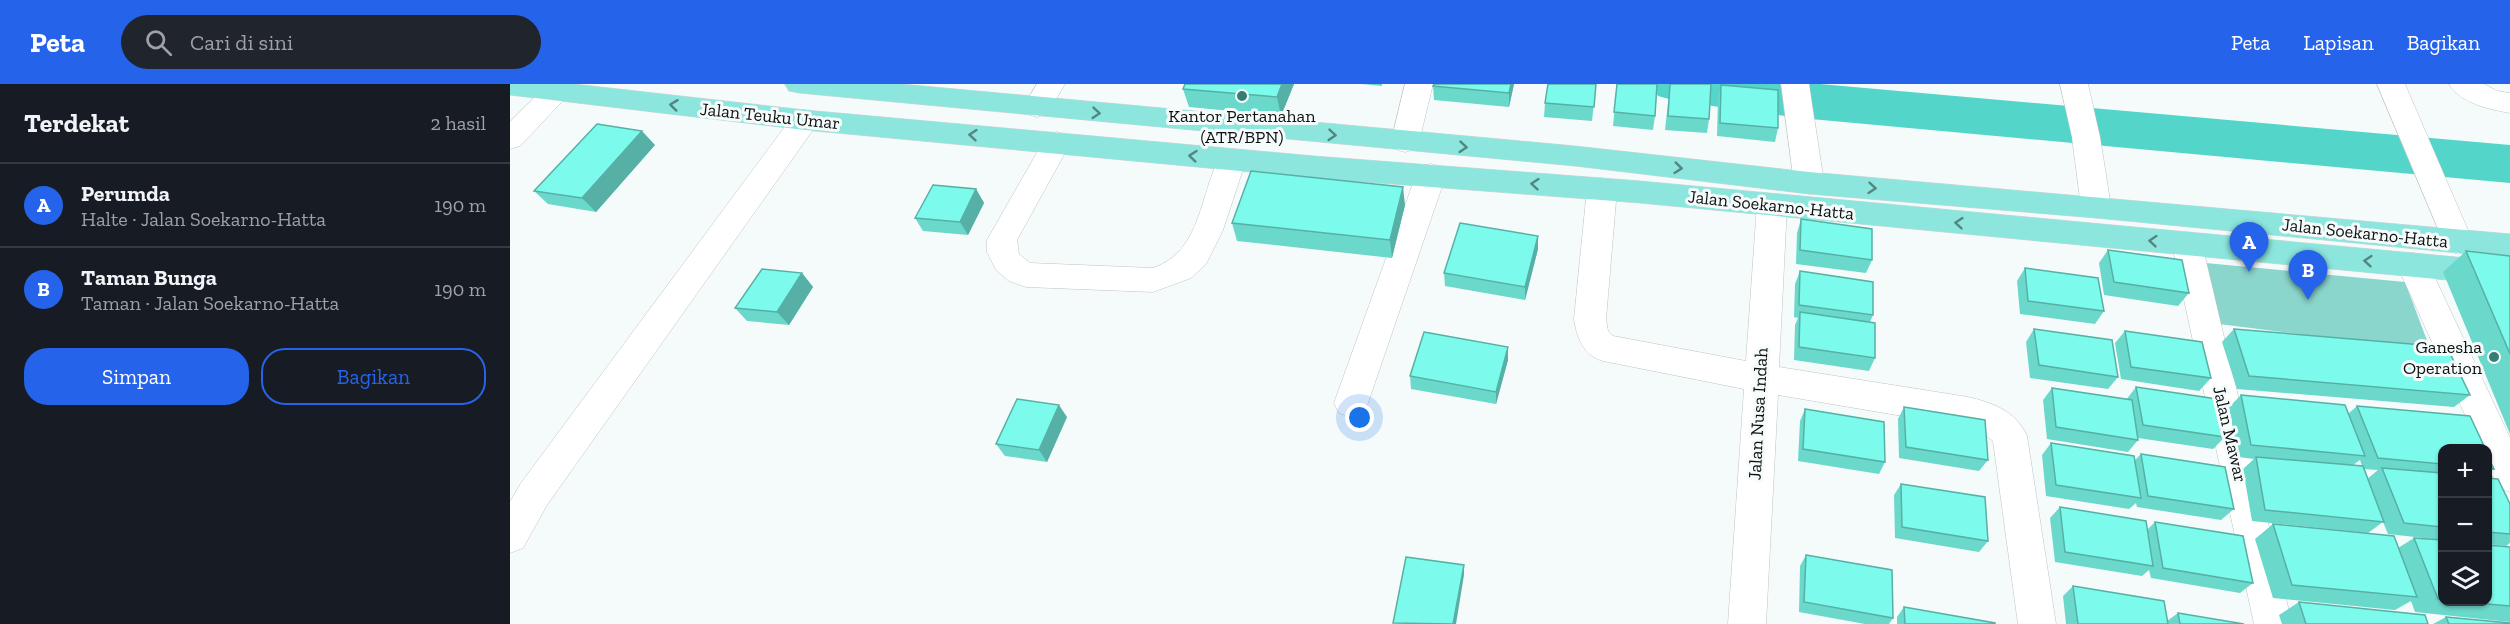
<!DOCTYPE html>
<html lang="id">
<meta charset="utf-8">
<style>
body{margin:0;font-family:"Zilla Slab",serif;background:#20242c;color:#f1f3f6}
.controls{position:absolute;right:18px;bottom:18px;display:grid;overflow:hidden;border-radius:12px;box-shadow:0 2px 4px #0004}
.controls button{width:54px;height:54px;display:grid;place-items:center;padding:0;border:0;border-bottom:2px solid #363941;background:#171b24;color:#f1f3f6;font:30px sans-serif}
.you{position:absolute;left:850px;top:334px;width:21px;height:21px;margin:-15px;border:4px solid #fff;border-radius:50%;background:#1a73e8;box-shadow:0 0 0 9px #1a73e833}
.badge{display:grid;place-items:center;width:39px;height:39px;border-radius:50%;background:#2563eb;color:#fff;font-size:20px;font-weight:700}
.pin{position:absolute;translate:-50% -50px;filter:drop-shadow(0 2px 3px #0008)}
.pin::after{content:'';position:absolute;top:32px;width:21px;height:18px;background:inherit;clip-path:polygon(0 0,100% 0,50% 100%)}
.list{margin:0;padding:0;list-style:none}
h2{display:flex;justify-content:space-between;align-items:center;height:78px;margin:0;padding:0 24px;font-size:26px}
h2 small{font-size:20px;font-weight:400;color:#9ea1a6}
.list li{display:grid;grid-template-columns:39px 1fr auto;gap:18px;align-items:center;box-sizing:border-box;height:84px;padding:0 24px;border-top:2px solid #363941}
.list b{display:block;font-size:22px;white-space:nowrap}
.list p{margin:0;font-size:20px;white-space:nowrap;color:#9ea1a6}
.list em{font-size:20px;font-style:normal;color:#9ea1a6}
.actions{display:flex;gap:12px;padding:18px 24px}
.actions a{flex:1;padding:14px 0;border:2px solid #2563eb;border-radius:24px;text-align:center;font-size:21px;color:#2563eb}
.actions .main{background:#2563eb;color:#fff}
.icon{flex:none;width:33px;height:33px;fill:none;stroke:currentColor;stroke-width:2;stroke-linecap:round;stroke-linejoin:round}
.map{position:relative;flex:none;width:2000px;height:540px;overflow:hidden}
header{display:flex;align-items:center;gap:36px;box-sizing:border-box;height:84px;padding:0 30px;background:#2563eb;color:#fff}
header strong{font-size:28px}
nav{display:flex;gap:33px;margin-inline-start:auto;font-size:21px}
.search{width:420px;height:54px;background:#20242c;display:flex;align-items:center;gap:15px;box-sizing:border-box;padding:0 21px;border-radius:33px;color:#9ea1a6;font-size:22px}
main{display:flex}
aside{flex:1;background:#171b24}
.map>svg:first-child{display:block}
</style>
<header>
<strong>Peta</strong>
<div class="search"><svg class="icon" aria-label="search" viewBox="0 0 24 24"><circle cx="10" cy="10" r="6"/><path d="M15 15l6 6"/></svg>Cari di sini</div>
<nav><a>Peta</a><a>Lapisan</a><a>Bagikan</a></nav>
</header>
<main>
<aside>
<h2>Terdekat<small>2 hasil</small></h2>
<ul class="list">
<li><span class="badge">A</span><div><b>Perumda</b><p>Halte · Jalan Soekarno-Hatta</p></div><em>190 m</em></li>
<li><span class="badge">B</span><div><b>Taman Bunga</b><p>Taman · Jalan Soekarno-Hatta</p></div><em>190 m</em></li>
</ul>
<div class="actions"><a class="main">Simpan</a><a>Bagikan</a></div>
</aside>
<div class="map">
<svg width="2000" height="540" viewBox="0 0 2000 540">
<rect width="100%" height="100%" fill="#f5fbfa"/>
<path fill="#8bd6cc" d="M1685 178 1895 198 1921 267 1701 239Z"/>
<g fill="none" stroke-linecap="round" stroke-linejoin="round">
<path fill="#53d6c9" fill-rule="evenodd" d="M1141 0H1310L2000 61V99L1290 34 1166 17 1148 12Z"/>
<defs>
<path id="minor" d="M38 0H56L62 7 10 62 0 65V38Z
M527 0H555L537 30 527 33 517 30 513 23Z
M895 0H923L909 58 905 65 895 68 885 65 881 58Z
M1271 0H1299L1314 99 1309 107 1299 110 1289 107 1284 99Z
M1550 0H1578L1590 53 1601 123 1597 131 1586 134 1575 131 1571 123 1562 53Z
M1867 0H1895L1963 158 1959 166 1948 170 1937 166Z
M1939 0H1974L1987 7 2000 9V29C1979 25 1951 20 1939 0Z
M295 26 305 29 309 36 305 43 37 421 13 464 0 469V418L11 399 285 29Z
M547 48 557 51 561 58 507 156 509 170 520 179 643 184C693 167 689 108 712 69L722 66 732 69 736 76 713 146 696 180 681 194 643 208 516 203 499 197 486 186 477 168V156L537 51Z
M921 80 931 83 936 91 858 319 853 329 841 333 829 329 824 319 906 91 911 83Z
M1092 94 1102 97 1107 105 1096 235 1098 247 1103 252 1236 277 1247 121 1251 113 1262 110 1273 113 1277 121 1269 283 1458 313C1483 319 1506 327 1517 352L1546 540H1508L1483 357 1469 346 1458 343 1268 311 1256 540H1218L1234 305 1093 277C1073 271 1067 254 1064 235L1077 105 1082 97Z
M1677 148 1688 152 1692 160 1782 540H1744L1662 160 1666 152Z
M1903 169 1914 172 1919 181 2000 354V408L1987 403 1978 381V364H1970L1887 181 1892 172Z"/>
<path id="major" d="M0 0H64L295 26 804 72 1130 97 2000 178V202L1130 119 804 94 295 46 0 11Z
M275 0H391L1065 62 1299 88 2000 150V174L1586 134 1299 110 1065 82 289 9 279 7Z"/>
</defs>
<use href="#minor" stroke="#bec4c3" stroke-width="1"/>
<use href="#major" stroke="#d4d4d4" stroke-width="1"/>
<use href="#minor" fill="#fff" fill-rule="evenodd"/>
<use href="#major" fill="#8ce6dd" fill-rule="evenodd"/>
</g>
<path fill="#6bd8cc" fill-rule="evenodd" d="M784 0 771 32 679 23 673 5Z
M852 0H872V2Z
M1004 0 999 23 924 16 923 2Z
M1086 0 1082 37 1034 33 1035 19Z
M1107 0 1145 32 1143 46 1103 42Z
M1160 0 1199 35 1197 49 1155 46Z
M1211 1 1268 44 1265 58 1207 52 1208 15Z
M145 61 86 128 38 120 24 107Z
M466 105 474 119 458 151 413 147 405 134Z
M895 121 882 174 727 157 722 139Z
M1291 135 1362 176 1356 189 1286 180 1287 149Z
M1028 165 1015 216 935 202 934 189Z
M1598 166 1679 209 1668 222 1594 211 1589 179Z
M1956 167 2000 172V350L1933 188Z
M1515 184 1594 227 1585 240 1510 230 1507 197Z
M1290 187 1363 231 1360 238 1365 274 1359 287 1284 276 1285 241 1288 234 1284 233 1285 200Z
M292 189 303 203 279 241 237 237 225 224Z
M1524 245 1608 293 1598 305 1520 294 1516 258Z
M1724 245 1960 311 1944 323 1727 305 1712 258Z
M1615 247 1701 294 1689 307 1611 295 1605 259Z
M998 263V276L986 320 901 305 900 292Z
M1626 303 1715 353 1703 365 1628 354V356L1618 368 1537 355 1533 316 1542 304 1616 316Z
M1731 311 1838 330 1847 322 1932 364V456L1878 450 1873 438 1858 449 1742 437 1733 385 1744 375 1728 373 1719 323ZM1850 376 1852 382 1843 381ZM1854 385 1868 386 1857 395Z
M1394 323 1478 376 1469 387 1389 374 1388 335Z
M1295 325 1375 378 1369 390 1288 377 1290 337Z
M557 333 537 378 495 372 486 360Z
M1541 359 1624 377 1631 370 1724 425 1711 436 1627 423 1626 419 1619 425 1536 412 1532 371Z
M1977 371 1984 385 1977 389Z
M1977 394 2000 420V459L1996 462 1977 460Z
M1391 400 1478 457 1469 468 1385 454 1384 411Z
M1550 423 1637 446 1645 438 1743 499 1730 509 1641 494 1639 486 1632 492 1545 478 1540 434Z
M1763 440 1888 464 1904 454 1932 456V518H1977L2000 463V538L1905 528 1901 517 1885 526 1763 514 1745 455Z
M1296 471 1383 534 1379 540H1355L1289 528 1290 482Z
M1563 502 1657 537 1668 529 1734 540H1556L1553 512Z
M1789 518 1918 540H1772L1769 531Z
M1394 523 1485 540H1387V533Z
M1936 533 2000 540H1923Z"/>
<path fill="#57b0a6" d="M772 0H784L771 32 767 13Z
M1001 0H1004L999 23V9Z
M132 47 145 61 86 128 72 114Z
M893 103 895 121 882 174 880 156Z
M466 105 474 119 458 151 450 138Z
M1028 152V165L1015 216V203Z
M292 189 303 203 279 241 267 228Z
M998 263V276L986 320V308Z
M549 321 557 333 537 378 529 366Z
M954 481V491L946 540H943Z"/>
<path fill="#7cfbed" stroke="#57b0a6" stroke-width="1.5" d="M675 0H772L767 13 673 5Z
M924 0H1001L999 9 923 2Z
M1038 0H1086L1084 23 1035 19Z
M1107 0H1147L1145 32 1104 28Z
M1160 0H1201L1199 35 1158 32Z
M1211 1 1268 6V44L1210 39Z
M87 40 132 47 72 114 24 107Z
M741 87 893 103 880 156 722 139Z
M423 101 466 105 450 138 405 134Z
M1291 135 1362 145V176L1290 166Z
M950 139 1028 152 1015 203 934 189Z
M1598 166 1672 176 1679 209 1604 198Z
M1956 167 2000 172V270Z
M1515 184 1588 194 1594 227 1518 217Z
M252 185 292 189 267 228 225 224Z
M1290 187 1363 198V231L1289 221Z
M1290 228 1365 239V274L1289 263Z
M1524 245 1602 256 1608 293 1529 281Z
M1724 245 1937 263 1960 311 1739 292Z
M1615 247 1692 258 1701 294 1621 283Z
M914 248 998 263 986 308 900 292Z
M1626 303 1707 315 1715 353 1633 341Z
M1542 304 1622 316 1628 356 1546 343Z
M1731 311 1835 321 1855 372 1741 361Z
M507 315 549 321 529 366 486 360Z
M1847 322 1960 332 1975 364H1932V380L1868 374Z
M1394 323 1475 336 1478 376 1396 363Z
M1295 325 1374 338 1375 378 1293 365Z
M1541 359 1624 372 1631 414 1546 401Z
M1631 370 1715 383 1724 425 1638 412Z
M1977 371 1984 385 1977 384Z
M1746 373 1853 382 1874 438 1755 426Z
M1872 384 1932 389V443L1894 439Z
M1977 394 1988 395 2000 420V450L1977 448Z
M1391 400 1475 413 1478 457 1392 443Z
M1550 423 1636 437 1643 482 1555 468Z
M1645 438 1733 452 1743 499 1653 484Z
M1763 440 1884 452 1907 513 1782 501Z
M1904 454 1932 456V515H1928Z
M1977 461 2000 463V522L1955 518H1977Z
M1296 471 1382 486 1383 534 1294 518Z
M896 473 954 481 943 540 883 539Z
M1563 502 1654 517 1658 540H1568Z
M1789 518 1915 531 1918 540H1796Z
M1394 523 1485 539V540H1395Z
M1668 529 1734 540H1670Z
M1936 533 2000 539V540H1939Z"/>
<defs><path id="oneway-chevron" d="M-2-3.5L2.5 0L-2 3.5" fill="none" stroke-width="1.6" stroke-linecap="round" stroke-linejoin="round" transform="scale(1.5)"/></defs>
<g stroke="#548681">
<use href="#oneway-chevron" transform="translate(164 21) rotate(-173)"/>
<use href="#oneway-chevron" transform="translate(586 29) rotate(5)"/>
<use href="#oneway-chevron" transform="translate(463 51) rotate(-175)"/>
<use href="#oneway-chevron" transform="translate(822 51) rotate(5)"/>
<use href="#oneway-chevron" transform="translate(953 63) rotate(5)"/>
<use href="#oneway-chevron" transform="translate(683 72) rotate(-174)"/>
<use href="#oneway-chevron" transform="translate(1168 84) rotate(6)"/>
<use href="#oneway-chevron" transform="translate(1025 100) rotate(-175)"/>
<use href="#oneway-chevron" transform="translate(1362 104) rotate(5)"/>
<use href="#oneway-chevron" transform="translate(1449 139) rotate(-175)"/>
<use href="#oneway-chevron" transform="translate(1643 157) rotate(-175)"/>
<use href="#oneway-chevron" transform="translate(1858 177) rotate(-175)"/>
</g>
<g fill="#367d75" stroke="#f5fbfa" stroke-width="2">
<circle cx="732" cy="12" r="6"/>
<circle cx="1984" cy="273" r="6"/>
</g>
<g text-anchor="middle" stroke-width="6" stroke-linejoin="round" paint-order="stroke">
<g font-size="18" fill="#0f1111" stroke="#f5fbfa">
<text transform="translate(260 32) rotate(6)" y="6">Jalan Teuku Umar</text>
<text transform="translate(1261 121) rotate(6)" y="6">Jalan Soekarno-Hatta</text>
<text transform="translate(1855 149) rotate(6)" y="6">Jalan Soekarno-Hatta</text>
<text transform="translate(1248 330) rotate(-87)" y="6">Jalan Nusa Indah</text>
<text transform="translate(1720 350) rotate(77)" y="6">Jalan Mawar</text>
</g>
<g font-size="18" fill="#0f1111" stroke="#f5fbfa">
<text x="732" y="38">Kantor Pertanahan<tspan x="732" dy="21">(ATR/BPN)</tspan></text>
<text x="1972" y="269" text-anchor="end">Ganesha<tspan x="1972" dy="21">Operation</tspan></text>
</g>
</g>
</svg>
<div class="controls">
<button>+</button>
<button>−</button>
<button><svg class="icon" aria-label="layers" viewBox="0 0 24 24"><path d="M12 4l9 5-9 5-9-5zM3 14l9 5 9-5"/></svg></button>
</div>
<div class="you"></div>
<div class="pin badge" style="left:1739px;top:188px">A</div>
<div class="pin badge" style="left:1798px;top:216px">B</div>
</div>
</main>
